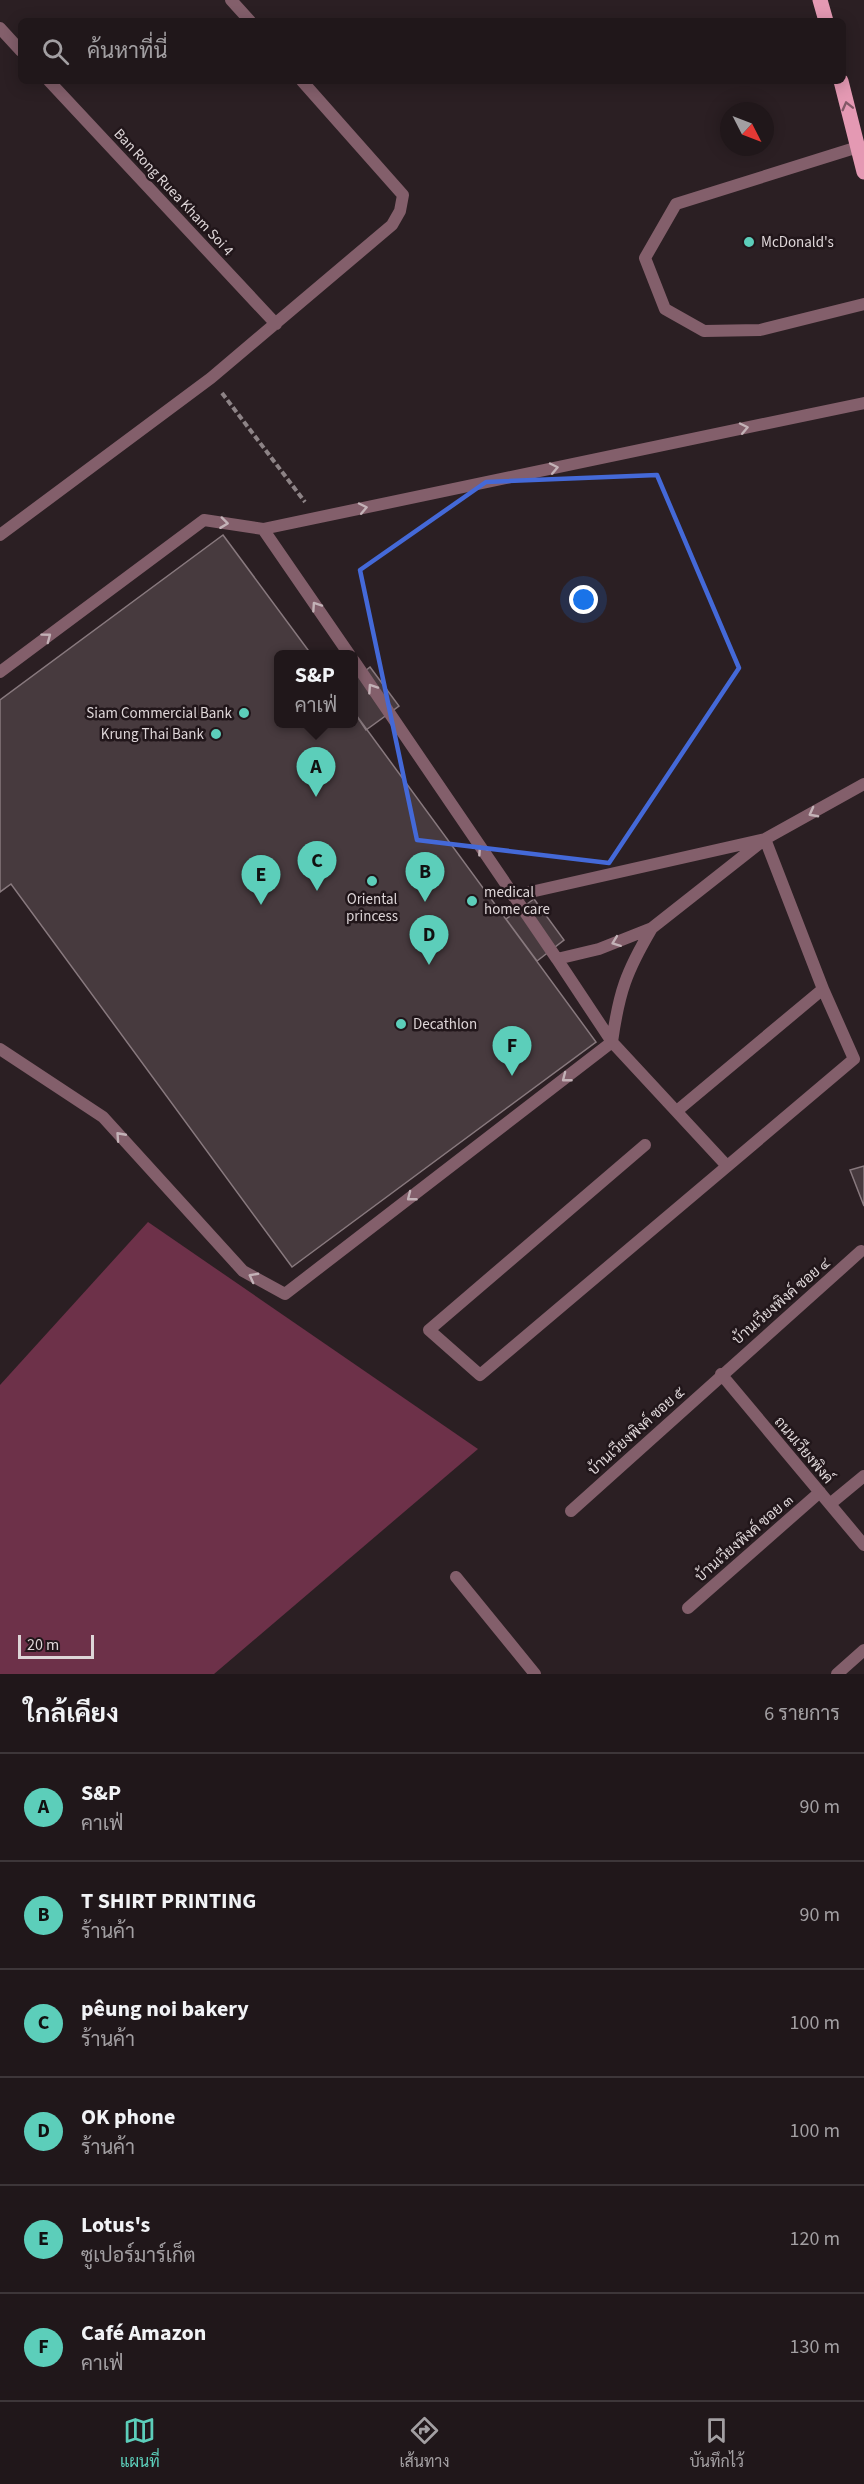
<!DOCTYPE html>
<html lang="th">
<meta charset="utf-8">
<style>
body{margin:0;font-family:"Source Sans 3",Sarabun,sans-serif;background:#282023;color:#f1f3f6}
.compass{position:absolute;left:720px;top:102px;width:54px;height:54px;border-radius:50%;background:#20171a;box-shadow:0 3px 15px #0003;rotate:132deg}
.scale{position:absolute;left:18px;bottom:15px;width:76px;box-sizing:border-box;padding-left:6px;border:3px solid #ded6d8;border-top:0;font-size:16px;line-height:21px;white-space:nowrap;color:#ded6d8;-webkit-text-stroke:4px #21161a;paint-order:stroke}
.you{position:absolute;left:584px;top:600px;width:21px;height:21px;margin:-15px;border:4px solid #fff;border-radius:50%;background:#1a73e8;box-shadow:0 0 0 9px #1a73e833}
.badge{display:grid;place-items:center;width:39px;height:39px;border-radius:50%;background:#5cceba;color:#111;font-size:20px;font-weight:700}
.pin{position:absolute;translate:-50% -50px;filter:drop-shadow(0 2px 3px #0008)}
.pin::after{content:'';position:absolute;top:32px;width:21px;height:18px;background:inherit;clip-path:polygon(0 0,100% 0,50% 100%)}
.popup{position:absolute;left:274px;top:650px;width:84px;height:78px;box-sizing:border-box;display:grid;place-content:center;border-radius:9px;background:#20171a;filter:drop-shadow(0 2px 4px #0005);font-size:20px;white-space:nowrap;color:#a29fa2}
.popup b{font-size:22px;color:#f1f3f6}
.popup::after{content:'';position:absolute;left:50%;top:100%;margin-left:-12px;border:12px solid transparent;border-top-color:#20171a}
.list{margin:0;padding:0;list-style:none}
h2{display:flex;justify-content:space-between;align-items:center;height:78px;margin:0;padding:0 24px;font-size:26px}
h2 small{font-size:20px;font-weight:400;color:#a29fa2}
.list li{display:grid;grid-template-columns:39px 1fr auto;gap:18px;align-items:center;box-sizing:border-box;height:108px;padding:0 24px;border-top:2px solid #3d3639}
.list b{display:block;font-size:22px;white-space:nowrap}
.list p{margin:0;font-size:20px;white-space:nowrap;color:#a29fa2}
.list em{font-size:20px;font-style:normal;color:#a29fa2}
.icon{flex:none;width:33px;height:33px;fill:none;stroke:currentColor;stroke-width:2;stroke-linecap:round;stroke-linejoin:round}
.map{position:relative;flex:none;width:864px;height:1674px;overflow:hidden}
.search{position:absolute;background:#20171a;box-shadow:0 3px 15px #0003;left:18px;right:18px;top:18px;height:66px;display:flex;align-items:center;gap:15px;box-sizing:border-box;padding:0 21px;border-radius:9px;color:#a29fa2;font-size:22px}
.sheet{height:726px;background:#20171a}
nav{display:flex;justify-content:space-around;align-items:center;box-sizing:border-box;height:84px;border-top:2px solid #3d3639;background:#20171a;font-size:16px;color:#a29fa2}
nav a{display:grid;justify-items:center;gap:3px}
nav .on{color:#5cceba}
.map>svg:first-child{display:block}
</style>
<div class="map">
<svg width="864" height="1674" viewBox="0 0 864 1674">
<rect width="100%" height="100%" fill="#2b1f23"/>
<path fill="#6d3149" d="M148 1222 478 1449 214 1674H0V1385Z"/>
<path fill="#473a3e" stroke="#88797e" stroke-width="1.5" d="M223 535 311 654H278V724H354V712L596 1042 292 1267 11 884 0 892V700Z
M370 667 399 706 366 730 354 712V680Z
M534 899 564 940 537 961 506 919Z
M864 1166V1206L850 1170Z"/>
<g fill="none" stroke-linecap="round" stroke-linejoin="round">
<path stroke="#8d8386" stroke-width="4" stroke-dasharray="6 3" stroke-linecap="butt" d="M222 393 305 502"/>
<path stroke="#835f6b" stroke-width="12" d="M858 147 676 204 645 258 665 309 704 331 760 330 864 304
M349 654 263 529 864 403
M354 661 557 959 599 949 652 928 765 839 864 784
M0 672 204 520 263 529
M513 896 765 839 823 989 854 1059 480 1375 429 1330 645 1145
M557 959 612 1042 727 1166
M0 1049 103 1117 243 1271 285 1294 612 1042C619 992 626 972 652 928
M678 1110 823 989"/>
<path stroke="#835f6b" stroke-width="12" d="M231 0 250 21
M0 28 21 51
M49 81 276 324
M0 535 211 378 392 225 400 211 403 195 302 81
M721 1374 864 1545
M830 1504 864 1476
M571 1511 861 1251
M456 1577 535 1674
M688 1608 820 1492
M837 1674 864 1650"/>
<path stroke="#e499b3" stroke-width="15" d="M820 0 826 21
M841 81 864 172"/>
</g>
<defs><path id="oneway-chevron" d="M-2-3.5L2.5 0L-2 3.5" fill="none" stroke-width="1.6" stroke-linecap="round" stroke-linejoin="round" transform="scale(1.5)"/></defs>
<use stroke="#825866" href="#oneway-chevron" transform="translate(847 106) rotate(-104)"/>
<g stroke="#c3b2b7">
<use href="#oneway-chevron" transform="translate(744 428) rotate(-12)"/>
<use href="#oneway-chevron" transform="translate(554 468) rotate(-12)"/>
<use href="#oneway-chevron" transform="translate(363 508) rotate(-12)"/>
<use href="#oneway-chevron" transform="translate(224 523) rotate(7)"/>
<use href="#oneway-chevron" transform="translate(316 606) rotate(-124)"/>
<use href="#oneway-chevron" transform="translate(47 637) rotate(-37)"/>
<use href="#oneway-chevron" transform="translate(372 688) rotate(-124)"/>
<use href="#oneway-chevron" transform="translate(813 813) rotate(152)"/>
<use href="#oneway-chevron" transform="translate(482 850) rotate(-124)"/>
<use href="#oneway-chevron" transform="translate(616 942) rotate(159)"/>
<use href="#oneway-chevron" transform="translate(566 1078) rotate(142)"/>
<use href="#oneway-chevron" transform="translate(120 1136) rotate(-132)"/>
<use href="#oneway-chevron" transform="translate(411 1197) rotate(142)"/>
<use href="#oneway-chevron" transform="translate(253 1277) rotate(-152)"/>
</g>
<path fill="none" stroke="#4469d8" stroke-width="4.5" stroke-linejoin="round" d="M657 475 739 668 609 863 417 840 360 570 486 482Z"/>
<g fill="#5cceba" stroke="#21161a" stroke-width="2">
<circle cx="749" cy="242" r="6"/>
<circle cx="244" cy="713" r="6"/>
<circle cx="216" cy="734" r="6"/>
<circle cx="372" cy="881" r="6"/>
<circle cx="472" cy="901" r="6"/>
<circle cx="401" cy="1024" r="6"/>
</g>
<g text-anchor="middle" stroke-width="5" stroke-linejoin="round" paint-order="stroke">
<g font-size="15" fill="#ded6d8" stroke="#21161a">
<text transform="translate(174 192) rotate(47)" y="5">Ban Rong Ruea Kham Soi 4</text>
<text transform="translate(781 1301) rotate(-41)" y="5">บ้านเวียงพิงค์ ซอย ๔</text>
<text transform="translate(636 1431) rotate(-42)" y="5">บ้านเวียงพิงค์ ซอย ๕</text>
<text transform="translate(804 1450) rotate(50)" y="5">ถนนเวียงพิงค์</text>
<text transform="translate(744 1538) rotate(-41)" y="5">บ้านเวียงพิงค์ ซอย ๓</text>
</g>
<g font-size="15" fill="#ded6d8" stroke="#21161a" text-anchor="start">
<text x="761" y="247">McDonald's</text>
<text x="232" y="718" text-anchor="end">Siam Commercial Bank</text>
<text x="204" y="739" text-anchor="end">Krung Thai Bank</text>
<text x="484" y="897">medical<tspan x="484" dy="17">home care</tspan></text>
<text x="372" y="904" text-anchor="middle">Oriental<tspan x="372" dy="17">princess</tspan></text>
<text x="413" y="1029">Decathlon</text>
</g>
</g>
</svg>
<svg class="compass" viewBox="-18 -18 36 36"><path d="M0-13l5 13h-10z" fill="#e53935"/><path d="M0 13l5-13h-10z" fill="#a29fa2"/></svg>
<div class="scale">20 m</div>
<div class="you"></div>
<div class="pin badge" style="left:316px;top:797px">A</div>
<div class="popup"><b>S&amp;P</b>คาเฟ่</div>
<div class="pin badge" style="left:425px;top:902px">B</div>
<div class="pin badge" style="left:317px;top:891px">C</div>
<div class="pin badge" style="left:429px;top:965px">D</div>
<div class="pin badge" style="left:261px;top:905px">E</div>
<div class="pin badge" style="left:512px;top:1076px">F</div>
<div class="search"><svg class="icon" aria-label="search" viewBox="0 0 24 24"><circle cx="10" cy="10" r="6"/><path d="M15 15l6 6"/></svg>ค้นหาที่นี่</div>
</div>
<section class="sheet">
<h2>ใกล้เคียง<small>6 รายการ</small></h2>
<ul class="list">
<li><span class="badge">A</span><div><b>S&amp;P</b><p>คาเฟ่</p></div><em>90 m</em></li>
<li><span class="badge">B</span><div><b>T SHIRT PRINTING</b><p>ร้านค้า</p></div><em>90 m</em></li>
<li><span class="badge">C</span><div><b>pêung noi bakery</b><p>ร้านค้า</p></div><em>100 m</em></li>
<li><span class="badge">D</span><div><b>OK phone</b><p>ร้านค้า</p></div><em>100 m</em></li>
<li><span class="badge">E</span><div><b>Lotus's</b><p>ซูเปอร์มาร์เก็ต</p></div><em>120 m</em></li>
<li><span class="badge">F</span><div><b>Café Amazon</b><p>คาเฟ่</p></div><em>130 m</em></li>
</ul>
</section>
<nav>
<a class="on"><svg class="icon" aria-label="map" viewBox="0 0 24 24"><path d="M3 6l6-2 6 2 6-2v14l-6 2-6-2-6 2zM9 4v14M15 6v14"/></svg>แผนที่</a>
<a><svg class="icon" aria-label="directions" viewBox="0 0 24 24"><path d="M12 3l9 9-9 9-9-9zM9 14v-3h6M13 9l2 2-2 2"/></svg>เส้นทาง</a>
<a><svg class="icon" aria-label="saved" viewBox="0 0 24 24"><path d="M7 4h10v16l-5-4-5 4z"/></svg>บันทึกไว้</a>
</nav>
